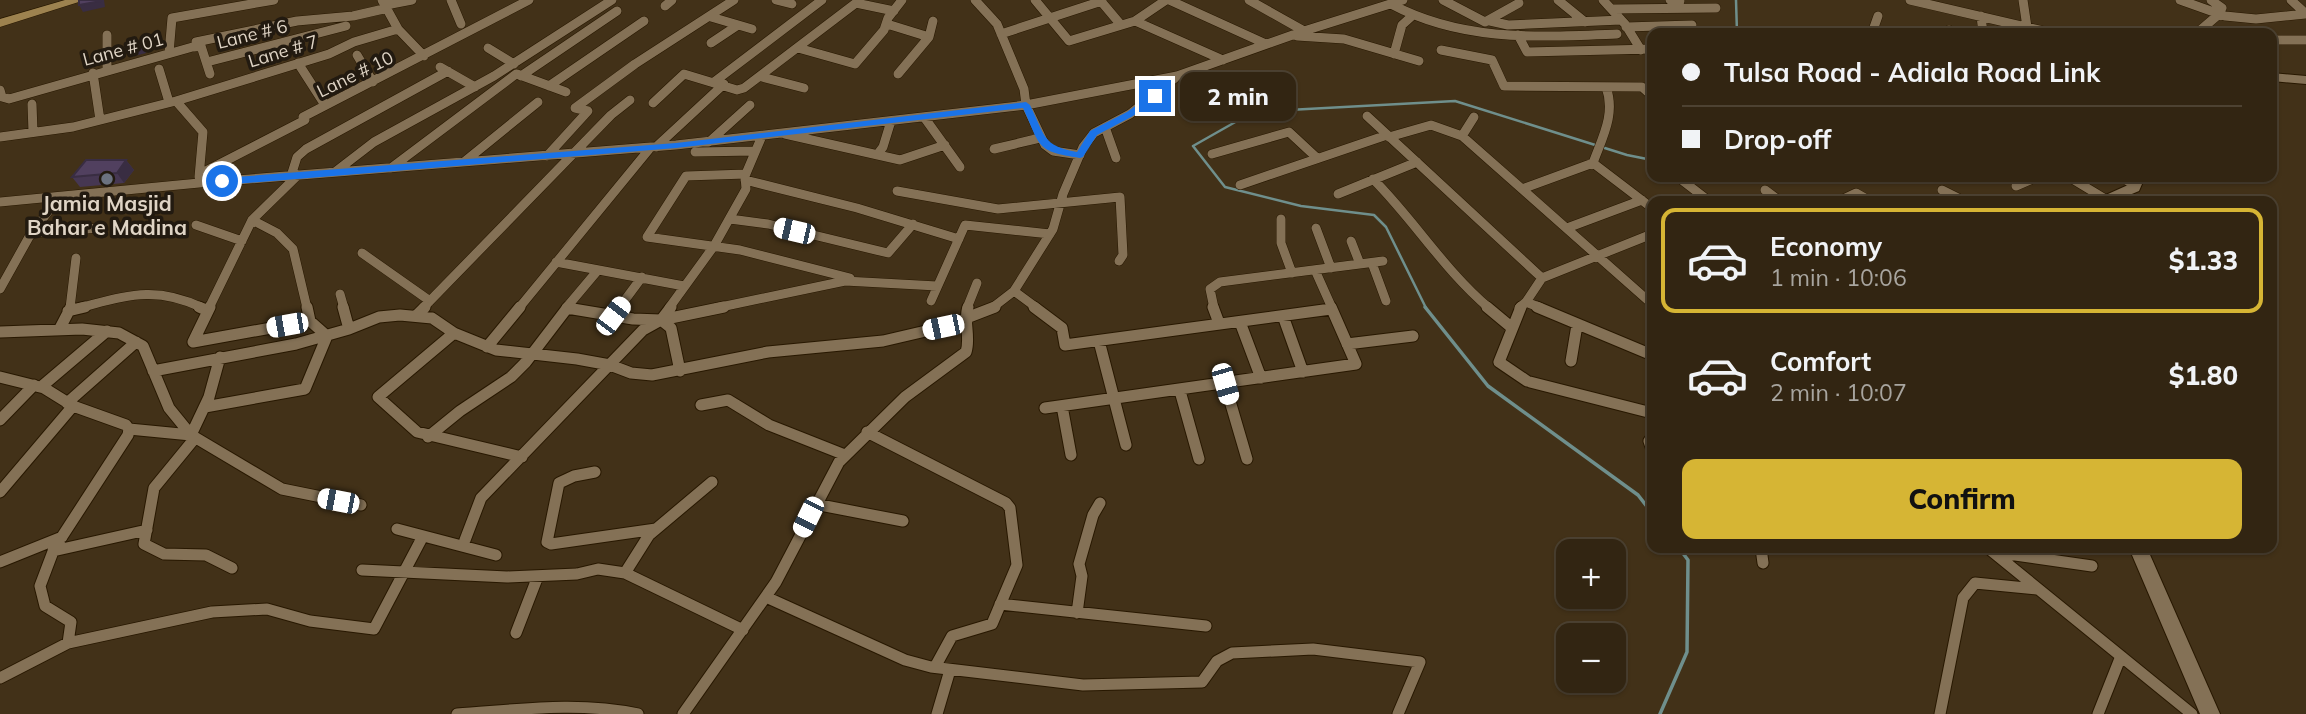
<!DOCTYPE html>
<meta charset="utf-8">
<style>
:root{--surface:#322512;--page:#3d3120;--text:#f1f3f6;--muted:#a8a59f;--line:#4d4232;--accent:#d6b534}
body{margin:0;font-family:Mulish,sans-serif;background:var(--page);color:var(--text);height:100vh;display:flex;flex-direction:column;font-size:26px;white-space:nowrap}
*{box-sizing:border-box;margin:0}
p{font-size:23px;color:var(--muted)}
.icon{flex:none;width:38px;height:38px;fill:none;stroke:currentColor;stroke-width:2;stroke-linecap:round;stroke-linejoin:round}
.map{position:relative;flex:1;overflow:hidden}
.panel{position:absolute;left:1647px;top:196px;width:630px;height:357px;display:flex;flex-direction:column;background:var(--surface);border-radius:14px;box-shadow:0 2px 5px #0004,0 0 0 2px var(--line)}
.panel>*{flex:none}
.guide{position:absolute;left:1647px;top:28px;width:630px;height:154px;border-radius:14px;box-shadow:0 2px 5px #0004,0 0 0 2px var(--line);display:grid;align-content:center;height:154px;padding:0 35px;background:var(--surface)}
.controls{position:absolute;left:1556px;top:539px;display:grid;gap:14px}
.controls a{display:grid;place-items:center;width:70px;height:70px;border-radius:14px;background:var(--surface);box-shadow:0 2px 5px #0004,0 0 0 2px var(--line);font-size:35px}
.end{position:absolute;width:32px;height:32px;margin:-16px;border:9px solid #1a73e8;background:#fff;box-shadow:0 0 0 4px #fff}
.from{border-radius:50%}
.bubble{position:absolute;height:49px;border-radius:14px;background:var(--surface);box-shadow:0 2px 5px #0004,0 0 0 2px var(--line);font-size:23px;font-weight:800;line-height:49px;text-align:center}
.car{position:absolute;width:21px;height:42px;margin:-21px -10px;border-radius:9px;box-shadow:0 0 5px 2px #0007;background:linear-gradient(#fff 24%,#345 0 40%,#fff 0 76%,#345 0 86%,#fff 0)}
.guide b{display:flex;align-items:center;gap:24px;height:66px;font-size:26px}
.guide b+b{border-top:2px solid var(--line)}
.guide i{width:18px;height:18px;background:var(--text)}
ul{padding:12px 0 0;list-style:none}
li{display:flex;align-items:center;gap:21px;height:105px;margin:0 14px 10px;padding:0 21px;border:4px solid transparent;border-radius:14px}
li div{flex:1}
li b{display:block;font-size:26px}
li em{font-style:normal;font-weight:800}
li.on{border-color:var(--accent)}
li>.icon{width:63px;height:63px;stroke-width:1.5}
.button{display:flex;gap:14px;margin-top:auto;padding:14px 35px}
.button a{flex:1;height:80px;border-radius:14px;background:var(--accent);color:#111;font-size:28px;font-weight:800;line-height:80px;text-align:center}
.map>svg:first-child{display:block}
.lines{fill:none;stroke-linecap:round;stroke-linejoin:round}
.stream-far1{stroke:#6f8f8c;stroke-width:2.5}
.stream{stroke:#6f8f8c;stroke-width:3.5}
.minor-far1-casing{stroke:#281801;stroke-width:10}
.minor-casing{stroke:#281801;stroke-width:13}
.secondary-casing{stroke:#281801;stroke-width:2}
.primary-casing{stroke:#281801;stroke-width:1}
.minor-far1{stroke:#847156;stroke-width:9}
.minor{stroke:#847156;stroke-width:11}
.secondary{fill:#847156;fill-rule:evenodd}
.primary{fill:#9d824f;fill-rule:evenodd}
.wall{fill:#463752}
.shaded-wall{fill:#392d42}
.building{fill:#51405f;stroke:#392d42;stroke-width:2}
.route{fill:#1a73e8}
.worship-dot{fill:#6b7280;stroke:#221a10;stroke-width:2.5}
.labels{text-anchor:middle;dominant-baseline:central;stroke-width:7;stroke-linejoin:round;paint-order:stroke}
.far-street-label{font-size:18px;fill:#dfd4c5;stroke:#221a10}
.poi-label{font-size:21px;font-weight:bold;fill:#dfd4c5;stroke:#221a10}
</style>
<div class="map">
<svg width="2306" height="714" viewBox="0 0 2306 714">
<rect width="100%" height="100%" fill="#423118"/>
<g class="lines">
<path class="stream-far1" d="M 1736,0 L 1737,33
M 1733,177 L 1750,180 L 1764,177
M 1426,308 L 1386,227 L 1374,215 L 1301,206 L 1225,187 L 1193,146 L 1253,112 L 1455,101 L 1627,155 L 1652,160"/>
<path class="stream" d="M 1425,307 L 1488,386 L 1638,495 L 1652,513
M 1660,714 L 1687,652 L 1688,560 L 1679,548"/>
<g class="minor-far1-casing">
<path id="minor-far1" d="M 382,0 L 398,29 L 424,56
M 451,0 L 461,24
M 776,0 L 792,4
M 975,0 L 997,24 L 1024,89 L 1026,105 L 1045,145 L 1053,151 L 1080,155
M 1035,0 L 1069,41 L 1135,21 L 1166,0
M 1100,0 L 1121,25
M 1169,0 L 1266,44
M 1249,0 L 1304,31
M 1443,0 L 1485,22 L 1519,3
M 1558,0 L 1585,22
M 1603,0 L 1625,24 L 1641,50
M 1670,0 L 1680,1
M 1910,0 L 2052,33
M 2023,0 L 2027,27
M 2180,0 L 2225,16 L 2256,19 L 2306,14
M 2291,0 L 2306,14
M 1391,4 C 1462,42 1538,37 1617,34
M 386,5 L 412,0
M 665,6 L 672,0
M 1613,9 L 1716,8
M 1981,16 L 1983,33
M 711,17 L 752,29
M 1135,21 L 1223,60
M 1490,21 L 1508,25 L 1621,20
M 887,24 L 929,37
M 1626,27 L 1692,25
M 1949,30 L 1949,33
M 1872,33 L 1878,16
M 2197,33 L 2218,15 L 2222,8 L 2211,0
M 1001,34 L 1102,1
M 107,35 L 107,70
M 1518,35 L 1527,52 L 1652,49
M 1297,36 L 1344,39 L 1419,61
M 2272,40 L 2306,40
M 711,43 L 738,25
M 194,47 L 201,46 L 210,74
M 488,48 L 514,64
M 798,48 L 855,64 L 884,30 L 888,18 L 902,0
M 1441,50 L 1492,60 L 1504,86 L 1642,87 L 1652,96
M 169,53 L 172,18 L 274,0
M 1394,54 L 1402,25 L 1412,16
M 357,55 L 373,82
M 207,62 L 346,26
M 298,63 L 325,105
M 440,67 L 475,87
M 159,69 L 169,102
M 93,73 L 100,120
M 517,74 L 566,92
M 898,74 L 929,37 L 933,21
M 521,76 L 617,11
M 762,77 L 804,88
M 714,82 L 822,0
M 549,86 L 644,21
M 0,90 L 2,97 L 9,99 L 196,46 L 196,42 L 297,21 L 353,16 L 388,8
M 176,101 L 329,54 L 354,42 L 398,29
M 653,103 L 684,74 L 737,90 L 744,88 L 856,3 L 894,11
M 32,104 L 33,132
M 575,108 L 635,64 L 734,0
M 1367,116 L 1542,278
M 924,117 L 960,167
M 1105,127 L 1116,158
M 785,134 L 900,160 L 945,145
M 1462,136 L 1474,117
M 0,137 L 73,127 L 176,101 L 203,132 L 199,177
M 1389,137 L 1431,125 L 1462,136 L 1652,304
M 709,142 L 750,105
M 656,147 L 724,84
M 994,149 L 1040,138
M 695,152 L 755,151
M 1212,154 L 1289,132 L 1317,158
M 877,155 L 883,147 L 891,121
M 547,156 L 588,111 L 575,108
M 464,162 L 538,102
M 1593,163 C 1602,138 1616,114 1606,87
M 391,168 L 516,74
M 335,172 L 374,142 L 494,76 L 612,0
M 200,174 L 305,120 L 303,117 L 529,0
M 746,174 L 686,176 L 647,237 L 740,250 L 850,278
M 291,176 L 297,157 L 306,149 L 448,71
M 2069,177 L 2107,200
M 2121,177 L 2135,185
M 1373,179 C 1414,220 1445,271 1489,308
M 745,180 L 857,208 L 959,239
M 1683,181 L 1709,201
M 1240,185 L 1387,135
M 2016,186 L 2037,177
M 1522,189 L 1593,163 L 1652,208
M 1765,190 L 1780,201
M 1942,190 L 1964,201
M 897,191 L 998,209 L 1120,197 L 1123,255 L 1119,261
M 1338,194 L 1417,162
M 1839,201 L 1856,193 L 1870,201
M 0,202 L 199,183 L 676,145 L 1026,105 L 1177,76 L 1304,31 L 1403,0
M 730,219 L 768,224 L 888,253 L 913,224
M 1281,219 L 1281,243 L 1292,273
M 252,220 L 277,233 L 293,249 L 307,308
M 196,225 L 242,241
M 1316,228 L 1331,268
M 1567,228 L 1642,200
M 33,233 L 99,228
M 1351,241 L 1360,264
M 362,253 L 430,301
M 556,262 L 684,286
M 1372,263 L 1386,301
M 1315,270 L 1332,308
M 0,289 L 29,237 L 59,197
M 1014,291 L 1037,308
M 340,294 L 344,308
M 931,301 L 965,225 L 1050,234
M 70,308 L 76,258
M 78,308 C 127,296 154,285 203,308
M 209,308 L 252,220 L 298,175
M 423,308 L 611,115 L 630,100
M 519,308 L 651,147
M 566,308 L 598,270
M 619,308 L 642,277
M 669,308 L 714,246 L 746,189 L 745,176 L 762,136
M 716,308 L 845,281 L 937,286
M 967,308 L 977,283
M 992,308 L 1014,291 L 1053,229 L 1063,194 L 1083,147 L 1094,133 L 1130,114 L 1175,78
M 1214,308 L 1210,289 L 1220,282 L 1383,261
M 1519,308 L 1526,302
M 1541,308 L 1526,302 L 1542,278 L 1652,234"/>
</g>
<g class="minor-casing">
<path id="minor" d="M 199,307 L 208,311
M 307,307 L 310,321 L 327,336
M 343,307 L 349,329
M 1034,307 L 1062,328 L 1065,345 L 1331,309
M 1213,307 L 1219,323
M 1487,307 L 1511,327
M 1521,307 L 1499,362 L 1527,381
M 1537,307 L 1652,355
M 567,308 L 633,319 L 661,320 L 724,307
M 68,311 L 85,307
M 416,316 L 425,307
M 613,316 L 620,307
M 1283,316 L 1303,372
M 661,320 L 671,328 L 680,371
M 1240,322 L 1261,378
M 59,330 L 71,307
M 0,332 L 82,329 L 119,333 L 143,346 L 169,408 L 191,435 L 282,489 L 361,505
M 454,333 L 378,397 L 417,432 L 522,457
M 1099,341 L 1126,445
M 193,342 L 210,307
M 193,342 L 310,321
M 1347,344 L 1413,336
M 487,347 L 520,307
M 1571,361 L 1577,325
M 153,371 L 296,344 L 349,329 L 379,317 L 400,315 L 432,318 L 454,333 L 496,350 L 577,359 L 610,365 L 631,373 L 652,375 L 768,352 L 883,341 L 943,327 L 995,307
M 0,377 L 44,388 L 73,406 L 126,425 L 129,429 L 128,435 L 54,549 L 40,586 L 45,606 L 71,622 L 68,643
M 1530,382 L 1652,413
M 1225,384 L 1247,459
M 41,387 L 107,331
M 1180,391 L 1199,459
M 67,403 L 136,342
M 701,405 L 728,400 L 769,425 L 845,455
M 1062,406 L 1071,455
M 205,407 L 305,389 L 327,336
M 1045,408 L 1356,364 L 1331,307
M 0,420 L 34,385
M 129,429 L 191,435 L 209,397 L 220,357
M 867,432 L 1006,503 L 1010,508 L 1017,565 L 992,624 L 952,636 L 935,667
M 428,437 L 460,411 L 511,377 L 526,362 L 568,307
M 1652,437 L 1649,441 L 1652,450
M 195,438 L 154,488 L 144,544 L 164,554 L 206,555 L 232,568
M 595,472 L 574,476 L 559,483 L 547,542 L 551,544 L 656,529
M 0,492 L 73,406
M 815,504 L 903,521
M 397,529 L 496,555
M 465,540 L 481,498 L 643,330 L 661,320 L 671,307
M 1761,548 L 1763,563
M 1988,548 L 2192,714
M 53,551 L 147,530
M 1994,552 L 2092,566
M 0,562 L 62,537
M 362,570 L 507,577 L 577,574 L 598,569 L 625,573 L 743,630
M 625,573 L 649,535 L 712,482
M 766,597 L 905,660 L 931,667 L 1083,685 L 1202,682 L 1217,661 L 1232,653 L 1313,649 L 1420,662 L 1398,714
M 1000,604 L 1206,626
M 1077,613 L 1082,576 L 1079,564 L 1093,515 L 1100,503
M 516,633 L 538,576
M 0,678 L 68,643 L 212,612 L 267,609 L 310,621 L 374,629 L 422,538
M 457,714 C 517,710 578,701 638,714
M 683,714 L 776,582 L 839,462 L 905,397 L 966,352 C 971,337 963,321 968,307
M 937,714 L 950,670
M 1940,714 L 1963,598 L 1975,583 L 2037,589
M 2098,714 L 2121,656"/>
</g>
<g class="secondary-casing">
<path id="secondary" d="M 2272,73 L 2306,76 L 2306,84 L 2272,81 Z
M 2131,177 L 2145,177 L 2139,191 L 2115,201 L 2097,201 L 2099,198 L 2128,185 Z
M 2129,548 L 2147,548 L 2220,714 L 2200,714 Z"/>
</g>
<g class="primary-casing">
<path id="primary" d="M 65,0 L 85,0 L 0,27 L 0,19 Z"/>
</g>
<use href="#minor-far1" class="minor-far1"/>
<use href="#minor" class="minor"/>
<use href="#secondary" class="secondary"/>
<use href="#primary" class="primary"/>
</g>
<path class="wall" d="M 126,160 L 134,170 L 124,183 L 80,187 L 72,177 Z"/>
<path class="shaded-wall" d="M 101,0 L 104,0 L 105,7 L 83,12 L 79,5 Z
M 142,41 L 146,47 L 146,53 L 134,56 L 130,50 Z
M 126,160 L 134,170 L 124,183 L 117,173 Z"/>
<path class="building" d="M 79,0 L 101,0 L 101,1 L 79,5 Z
M 142,41 L 142,46 L 130,50 L 129,44 Z
M 86,160 L 126,160 L 117,173 L 72,177 Z"/>
<path class="route" d="M 1152,94 L 1160,96 L 1133,116 L 1097,135 L 1083,157 L 1080,158 C 1035,151 1041,147 1023,108 L 676,148 L 222,185 L 217,181 L 222,178 L 676,143 L 1026,102 L 1030,105 C 1045,135 1042,146 1077,152 L 1090,131 L 1127,112 Z"/>
<circle class="worship-dot" cx="107" cy="179" r="7"/>
<g class="labels">
<g class="far-street-label">
<text transform="translate(252 34) rotate(-14)">Lane # 6</text>
<text transform="translate(123 49) rotate(-15)">Lane # 01</text>
<text transform="translate(283 51) rotate(-17)">Lane # 7</text>
<text transform="translate(355 74) rotate(-26)">Lane # 10</text>
</g>
<g class="poi-label">
<text x="107" y="203">Jamia Masjid<tspan x="107" dy="24">Bahar e Madina</tspan></text>
</g>
</g>
</svg>
<div class="controls">
<a>+</a>
<a>−</a>
</div>
<i class="end from" style="left:222px;top:181px"></i>
<i class="end" style="left:1155px;top:96px"></i>
<div class="bubble" style="left:1180px;top:72px;width:116px">2 min</div>
<i class="car" style="left:794px;top:231px;rotate:283deg"></i>
<i class="car" style="left:613px;top:316px;rotate:37deg"></i>
<i class="car" style="left:287px;top:325px;rotate:260deg"></i>
<i class="car" style="left:943px;top:327px;rotate:258deg"></i>
<i class="car" style="left:1225px;top:384px;rotate:164deg"></i>
<i class="car" style="left:338px;top:501px;rotate:281deg"></i>
<i class="car" style="left:808px;top:517px;rotate:206deg"></i>
<div class="guide">
<b><i class="from"></i>Tulsa Road - Adiala Road Link</b>
<b><i></i>Drop-off</b>
</div>
<section class="panel">
<ul>
<li class="on"><svg class="icon" aria-label="car" viewBox="0 0 24 24"><path d="M5 17H2v-5l4-1 3-4h7l3 4 3 1v5h-3M9 17h6M6 11h13"/><circle cx="7" cy="17" r="2"/><circle cx="17" cy="17" r="2"/></svg><div><b>Economy</b><p>1 min · 10:06</p></div><em>$1.33</em></li>
<li><svg class="icon" aria-label="car" viewBox="0 0 24 24"><path d="M5 17H2v-5l4-1 3-4h7l3 4 3 1v5h-3M9 17h6M6 11h13"/><circle cx="7" cy="17" r="2"/><circle cx="17" cy="17" r="2"/></svg><div><b>Comfort</b><p>2 min · 10:07</p></div><em>$1.80</em></li>
</ul>
<div class="button"><a>Confirm</a></div>
</section>
</div>
